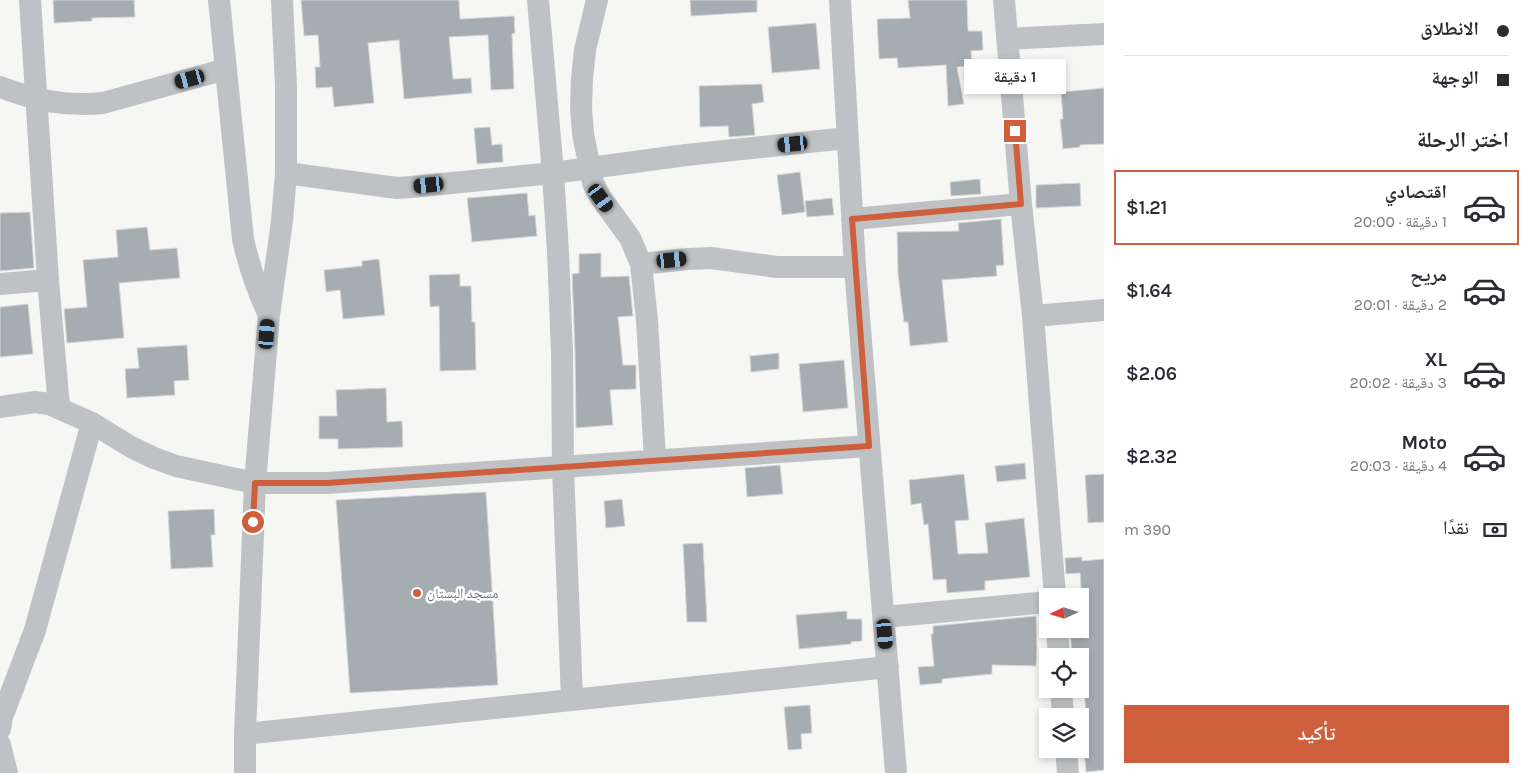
<!DOCTYPE html>
<html lang="ar">
<meta charset="utf-8">
<style>
:root{--surface:#fff;--page:#f2f2f3;--text:#2b2b33;--muted:#7c7c81;--line:#e1e1e2;--accent:#ce5f3c}
body{margin:0;font-family:Karla,"Noto Naskh Arabic",sans-serif;background:var(--page);color:var(--text);direction:rtl;height:100vh;display:flex;flex-direction:column;font-size:19px;white-space:nowrap}
*{box-sizing:border-box;margin:0}
p{font-size:16px;color:var(--muted)}
.icon{flex:none;width:28px;height:28px;fill:none;stroke:currentColor;stroke-width:2;stroke-linecap:round;stroke-linejoin:round}
.map{position:relative;flex:1;overflow:hidden;direction:ltr}
.panel{display:flex;flex-direction:column;background:var(--surface);width:425px}
.panel>*{flex:none}
.banner{display:grid;align-content:center;height:110px;padding:0 20px;background:var(--surface)}
.needle{width:32px;rotate:266deg}
.controls{position:absolute;left:1039px;top:588px;display:grid;gap:10px}
.controls a{display:grid;place-items:center;width:50px;height:50px;border-radius:0px;background:var(--surface);box-shadow:0 2px 8px #0003;font-size:25px}
.end{position:absolute;width:22px;height:22px;margin:-11px;border:6px solid #ce5f3c;background:#fff;box-shadow:0 0 0 2px #fff}
.from{border-radius:50%}
.bubble{position:absolute;height:35px;border-radius:0px;background:var(--surface);box-shadow:0 2px 8px #0003;font-size:16px;font-weight:600;line-height:35px;text-align:center;direction:rtl}
.car{position:absolute;width:15px;height:30px;margin:-15px -8px;border-radius:6px;box-shadow:0 0 4px 1px #0007;background:linear-gradient(#222 24%,#8ab4d8 0 40%,#222 0 76%,#8ab4d8 0 86%,#222 0)}
.banner b{display:flex;align-items:center;gap:18px;height:48px;font-size:19px}
.banner b+b{border-top:1px solid var(--line)}
.banner i{width:12px;height:12px;background:var(--text)}
ul{padding:0;list-style:none}
li{display:flex;align-items:center;gap:15px;height:75px;margin:0 10px 8px;padding:0 10px;border:2px solid transparent;border-radius:0px}
li div{flex:1}
li b{display:block;font-size:19px}
li em{font-style:normal;font-weight:600}
li.current{border-color:var(--accent)}
li>.icon{width:45px;height:45px;stroke-width:1.5}
h2{padding:0 20px;font-size:22px;line-height:60px}
.pay{display:flex;align-items:center;gap:12px;height:55px;padding:0 20px;font-size:19px}
.pay p{margin-inline-start:auto}
.button{display:flex;gap:10px;margin-top:auto;padding:10px 20px}
.button a{flex:1;height:58px;border-radius:0px;background:var(--accent);color:#fff;font-size:20px;font-weight:600;line-height:58px;text-align:center}
main{display:flex;flex:1;min-height:0}
.map>svg:first-child{display:block}
.building{fill:#a6adb2;stroke:#d8d8d6}
.lines{fill:none;stroke-linecap:round;stroke-linejoin:round}
.street{stroke:#bec2c5;stroke-width:22}
.route{stroke:#ce5f3c;stroke-width:6}
.poi-dot{fill:#ce5f3c;stroke:#fff;stroke-width:2}
.labels{text-anchor:middle;dominant-baseline:central;stroke-width:5;stroke-linejoin:round;paint-order:stroke}
.poi-label{font-size:14px;fill:#697681;stroke:#fff;text-anchor:start}
</style>
<main>
<section class="panel">
<div class="banner">
<b><i class="from"></i>الانطلاق</b>
<b><i></i>الوجهة</b>
</div>
<h2>اختر الرحلة</h2>
<ul>
<li class="current"><svg class="icon" aria-label="car" viewBox="0 0 24 24"><path d="M5 17H2v-5l4-1 3-4h7l3 4 3 1v5h-3M9 17h6M6 11h13"/><circle cx="7" cy="17" r="2"/><circle cx="17" cy="17" r="2"/></svg><div><b>اقتصادي</b><p>1 دقيقة · 20:00</p></div><em>$1.21</em></li>
<li><svg class="icon" aria-label="car" viewBox="0 0 24 24"><path d="M5 17H2v-5l4-1 3-4h7l3 4 3 1v5h-3M9 17h6M6 11h13"/><circle cx="7" cy="17" r="2"/><circle cx="17" cy="17" r="2"/></svg><div><b>مريح</b><p>2 دقيقة · 20:01</p></div><em>$1.64</em></li>
<li><svg class="icon" aria-label="car" viewBox="0 0 24 24"><path d="M5 17H2v-5l4-1 3-4h7l3 4 3 1v5h-3M9 17h6M6 11h13"/><circle cx="7" cy="17" r="2"/><circle cx="17" cy="17" r="2"/></svg><div><b>XL</b><p>3 دقيقة · 20:02</p></div><em>$2.06</em></li>
<li><svg class="icon" aria-label="car" viewBox="0 0 24 24"><path d="M5 17H2v-5l4-1 3-4h7l3 4 3 1v5h-3M9 17h6M6 11h13"/><circle cx="7" cy="17" r="2"/><circle cx="17" cy="17" r="2"/></svg><div><b>Moto</b><p>4 دقيقة · 20:03</p></div><em>$2.32</em></li>
</ul>
<div class="pay"><svg class="icon" aria-label="cash" viewBox="0 0 24 24"><path d="M3 7h18v10H3z"/><circle cx="12" cy="12" r="2"/></svg>نقدًا<p>390 m</p></div>
<div class="button"><a>تأكيد</a></div>
</section>
<div class="map">
<svg width="1104" height="773" viewBox="0 0 1104 773">
<rect width="100%" height="100%" fill="#f6f6f4"/>
<path class="building" d="M 53,0 L 134,0 L 135,17 L 92,18 L 92,21 L 54,23 Z
M 301,0 L 459,0 L 460,19 L 514,16 L 515,33 L 512,34 L 514,89 L 491,90 L 488,35 L 449,37 L 453,79 L 471,78 L 472,93 L 404,99 L 399,40 L 368,43 L 374,103 L 334,107 L 332,87 L 316,88 L 315,67 L 320,67 L 318,35 L 304,36 Z
M 690,0 L 757,0 L 757,12 L 691,16 Z
M 908,0 L 967,0 L 968,31 L 982,31 L 983,50 L 971,51 L 972,66 L 957,67 L 964,104 L 948,106 L 946,65 L 898,68 L 897,58 L 879,59 L 877,19 L 910,18 Z
M 816,23 L 820,69 L 772,73 L 768,27 Z
M 762,84 L 764,102 L 752,104 L 755,135 L 729,137 L 728,126 L 700,127 L 699,86 Z
M 1104,88 L 1104,144 L 1080,145 L 1080,147 L 1063,149 L 1060,119 L 1063,119 L 1061,92 Z
M 490,127 L 492,145 L 502,144 L 503,162 L 477,164 L 474,128 Z
M 800,172 L 805,212 L 782,215 L 777,175 Z
M 980,179 L 981,194 L 951,196 L 950,182 Z
M 1080,183 L 1081,206 L 1036,208 L 1036,185 Z
M 527,193 L 529,216 L 535,215 L 537,236 L 472,242 L 467,198 Z
M 832,198 L 834,215 L 807,217 L 805,201 Z
M 30,212 L 34,268 L 0,271 L 0,213 Z
M 1001,219 L 1004,265 L 996,266 L 997,276 L 942,280 L 948,342 L 910,346 L 908,322 L 904,322 L 898,274 L 897,232 L 959,231 L 958,223 Z
M 147,227 L 150,250 L 177,248 L 180,278 L 119,283 L 124,338 L 67,343 L 64,309 L 87,307 L 83,260 L 118,257 L 116,230 Z
M 601,253 L 601,277 L 629,276 L 633,316 L 618,317 L 623,365 L 636,365 L 636,389 L 610,390 L 613,425 L 576,428 L 575,352 L 572,274 L 579,273 L 579,254 Z
M 379,259 L 385,315 L 343,319 L 340,290 L 326,292 L 324,270 L 362,266 L 362,261 Z
M 460,274 L 460,286 L 471,286 L 472,322 L 475,322 L 476,370 L 440,371 L 439,306 L 430,307 L 429,275 Z
M 28,304 L 33,354 L 0,357 L 0,307 Z
M 187,345 L 189,380 L 174,381 L 175,395 L 127,398 L 125,369 L 139,368 L 137,348 Z
M 779,353 L 779,369 L 751,372 L 750,356 Z
M 844,360 L 848,408 L 803,412 L 799,364 Z
M 386,388 L 387,422 L 402,421 L 403,447 L 338,449 L 338,439 L 319,439 L 319,416 L 337,416 L 336,390 Z
M 1025,463 L 1026,479 L 997,482 L 995,466 Z
M 780,465 L 783,494 L 747,497 L 745,468 Z
M 964,474 L 969,520 L 955,521 L 958,554 L 988,553 L 985,523 L 1024,518 L 1030,577 L 985,581 L 985,590 L 947,593 L 946,579 L 933,580 L 928,524 L 924,525 L 921,503 L 911,505 L 909,480 Z
M 1104,474 L 1104,522 L 1088,523 L 1085,475 Z
M 486,492 L 498,685 L 350,693 L 336,500 Z
M 622,499 L 625,526 L 606,528 L 604,501 Z
M 214,509 L 215,535 L 211,535 L 213,567 L 171,569 L 168,511 Z
M 703,543 L 707,622 L 687,622 L 683,544 Z
M 1082,557 L 1082,561 L 1104,559 L 1104,770 L 1086,772 L 1083,738 L 1088,737 L 1082,664 L 1080,664 L 1080,656 L 1072,656 L 1070,629 L 1084,628 L 1080,573 L 1066,574 L 1065,558 Z
M 847,611 L 847,619 L 862,619 L 862,641 L 851,642 L 851,644 L 799,649 L 796,615 Z
M 1036,616 L 1037,648 L 1036,666 L 992,665 L 992,674 L 942,679 L 942,683 L 920,685 L 918,667 L 934,666 L 931,634 L 933,634 L 933,626 Z
M 810,705 L 812,733 L 801,734 L 802,749 L 788,750 L 784,707 Z"/>
<g class="lines">
<path class="street" d="M 30,0 L 48,280 L 59,407
M 219,0 L 243,239 C 249,266 257,290 269,315
M 538,0 L 553,173 L 558,252 L 562,352 L 563,468 L 572,699
M 597,0 L 585,50 L 582,79 L 581,108 L 583,134 L 593,183 L 601,198 L 630,238 L 641,264 L 647,320 L 655,460
M 840,0 L 855,267 L 896,773
M 1004,0 L 1021,204 L 1033,316 L 1055,596
M 1008,39 L 1104,34
M 0,87 C 36,100 65,107 103,103 L 226,69
M 286,173 L 397,188 L 411,187 L 553,173 L 686,155 L 847,138
M 852,219 L 1021,204
M 641,264 L 688,259 L 711,258 L 777,267 L 855,267
M 0,284 L 48,280
M 1033,316 L 1104,310
M 0,407 L 35,402 L 49,404 L 92,423 L 131,447 L 154,458 L 176,466 L 255,483 L 327,483 L 869,446
M 884,617 L 1048,602
M 1057,629 L 1059,656
M 1061,689 L 1063,716
M 0,729 L 2,717 L 35,630 L 92,423
M 245,734 L 888,667
M 0,745 L 7,773
M 1066,749 L 1068,773
M 245,773 L 245,734 L 255,483 L 269,315 L 282,221 L 286,173 L 286,86 L 282,0"/>
</g>
<g class="lines">
<path class="route" d="M 253,522 L 255,483 L 327,483 L 869,446 L 852,219 L 1021,204 L 1015,131"/>
</g>
<circle class="poi-dot" cx="417" cy="593" r="5"/>
<g class="labels">
<g class="poi-label">
<text x="427" y="593">مسجد البستان</text>
</g>
</g>
</svg>
<div class="controls">
<a><svg class="needle" viewBox="-14 -14 28 28"><path d="M0-13l5 13h-10z" fill="#e53935"/><path d="M0 13l5-13h-10z" fill="#7c7c81"/></svg></a>
<a><svg class="icon" aria-label="locate" viewBox="0 0 24 24"><circle cx="12" cy="12" r="6"/><path d="M12 2v4M12 18v4M2 12h4M18 12h4"/></svg></a>
<a><svg class="icon" aria-label="layers" viewBox="0 0 24 24"><path d="M12 4l9 5-9 5-9-5zM3 14l9 5 9-5"/></svg></a>
</div>
<i class="end from" style="left:253px;top:522px"></i>
<i class="end" style="left:1015px;top:131px"></i>
<div class="bubble" style="left:964px;top:59px;width:102px">1 دقيقة</div>
<i class="car" style="left:190px;top:79px;rotate:255deg"></i>
<i class="car" style="left:793px;top:144px;rotate:264deg"></i>
<i class="car" style="left:429px;top:185px;rotate:264deg"></i>
<i class="car" style="left:601px;top:198px;rotate:144deg"></i>
<i class="car" style="left:672px;top:260px;rotate:84deg"></i>
<i class="car" style="left:267px;top:334px;rotate:5deg"></i>
<i class="car" style="left:885px;top:634px;rotate:175deg"></i>
</div>
</main>
